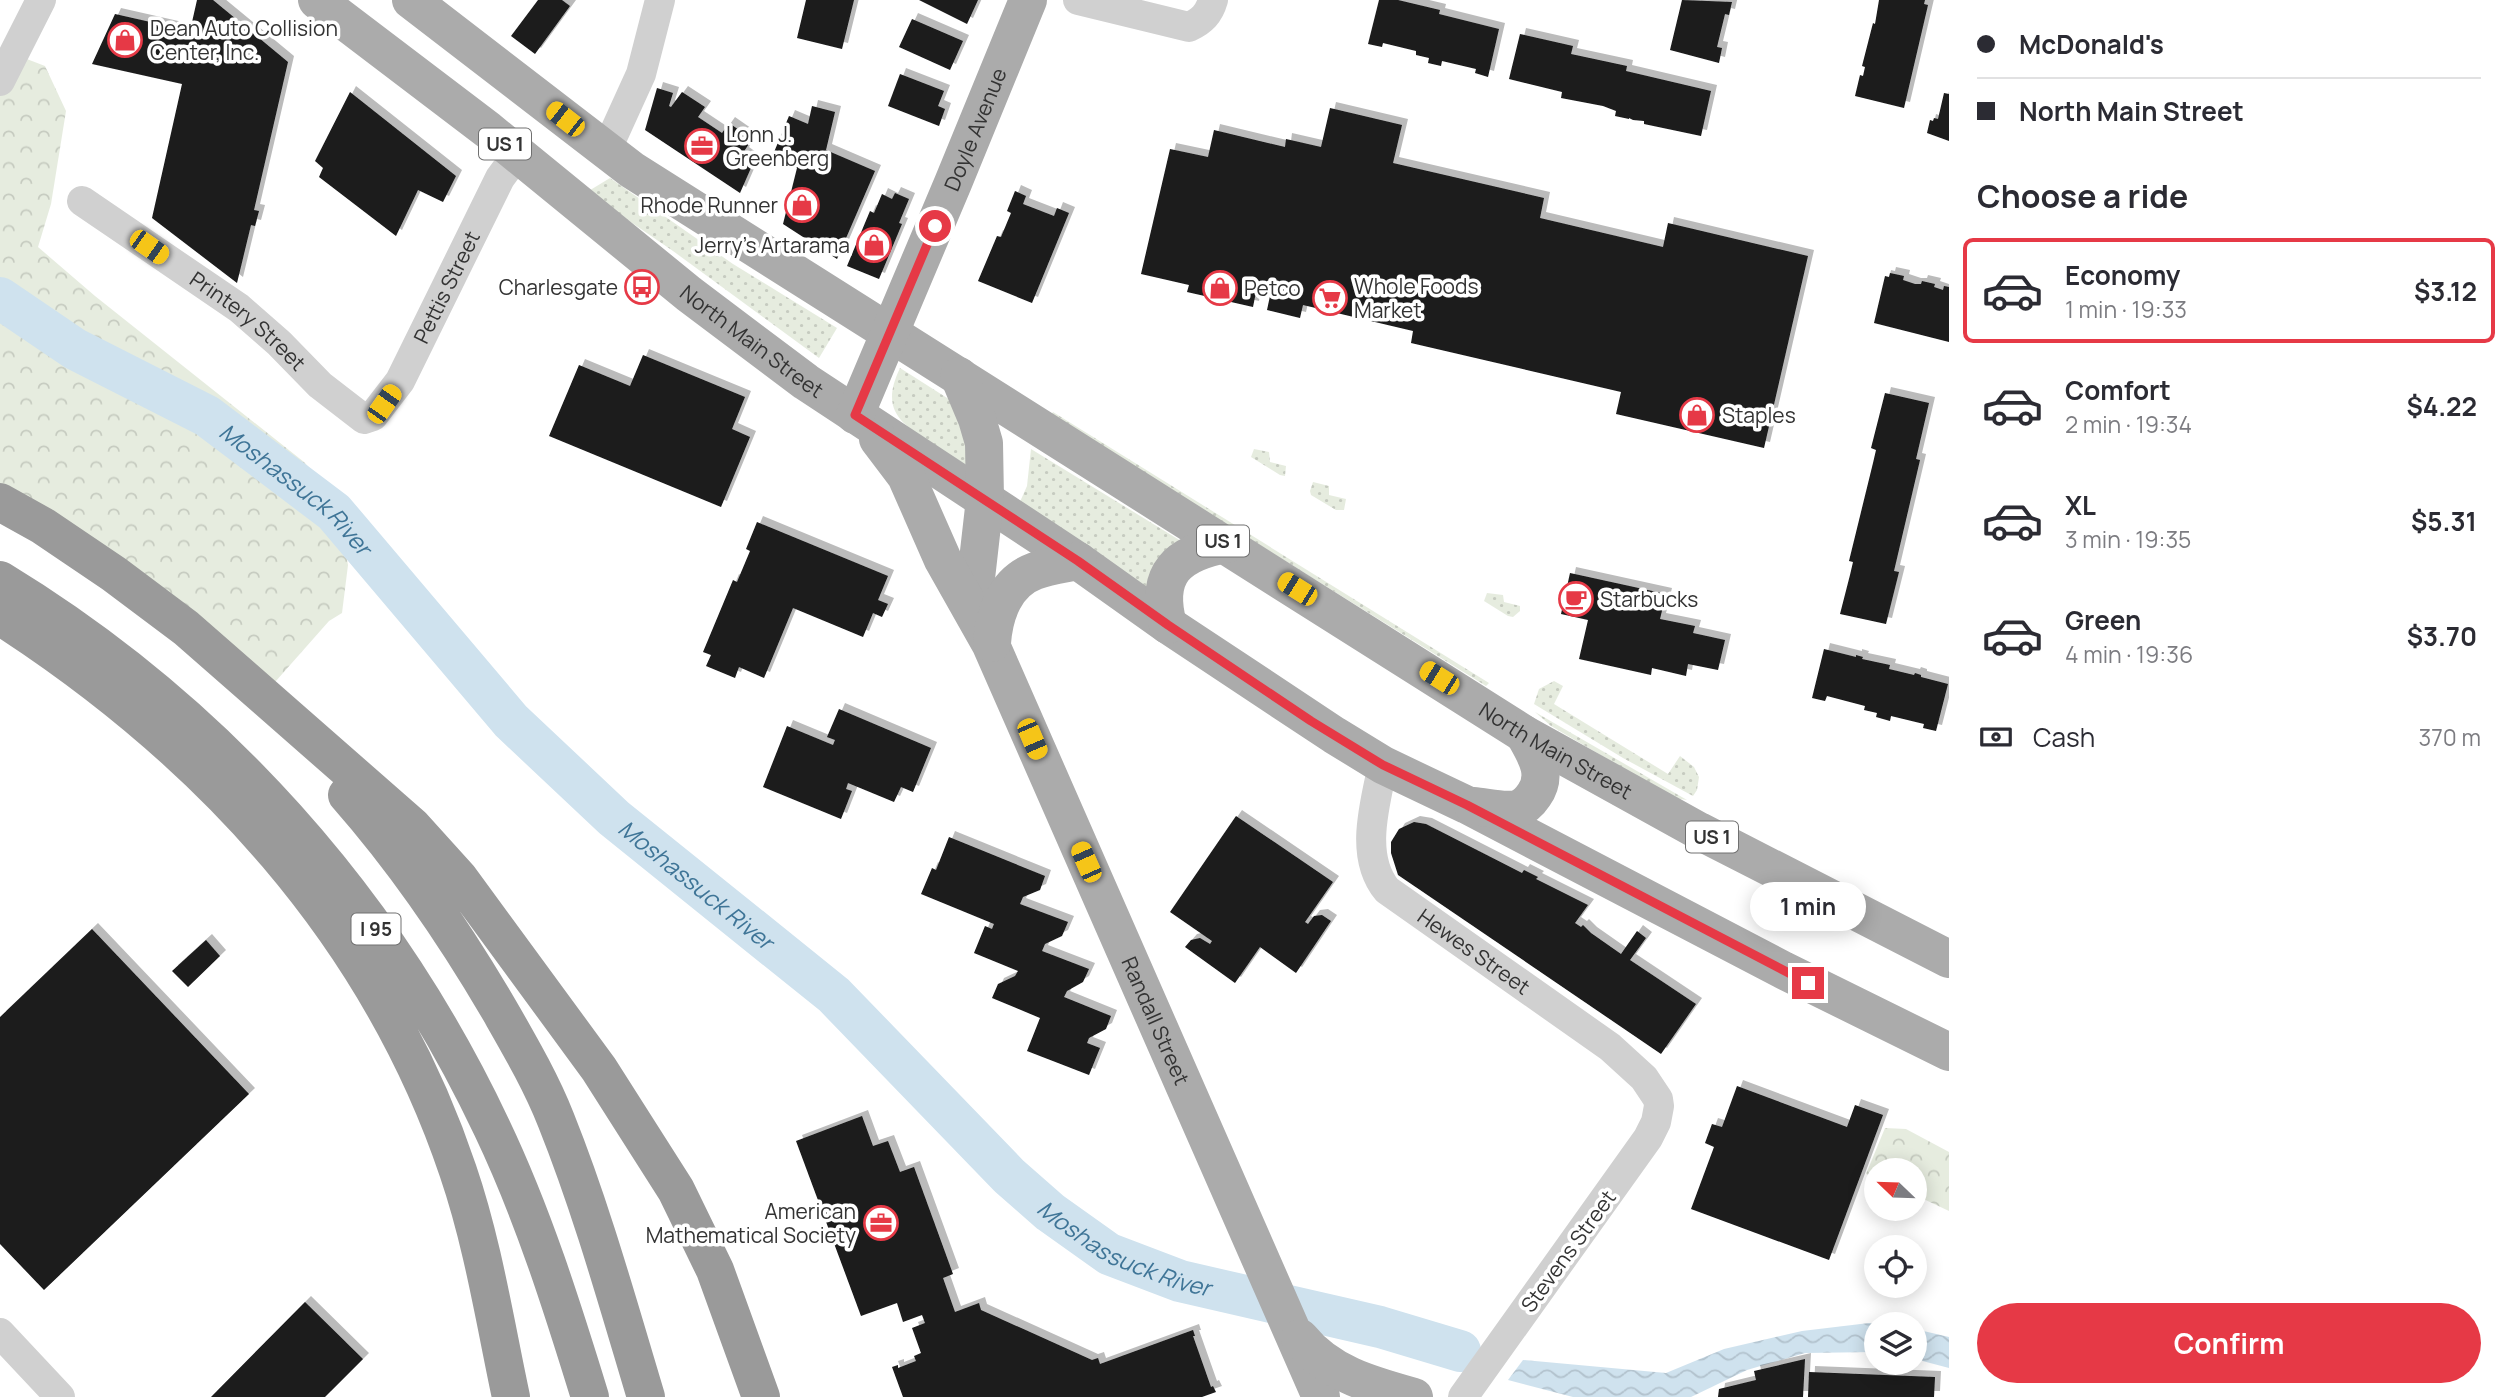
<!DOCTYPE html>
<meta charset="utf-8">
<style>
:root{--surface:#fff;--page:#f7f7f7;--text:#2b2b33;--muted:#7c7c81;--line:#e1e1e2;--accent:#e63946}
body{margin:0;font-family:Manrope,sans-serif;background:var(--page);color:var(--text);height:100vh;display:flex;flex-direction:column;font-size:26px;white-space:nowrap}
*{box-sizing:border-box;margin:0}
p{font-size:23px;color:var(--muted)}
.icon{flex:none;width:38px;height:38px;fill:none;stroke:currentColor;stroke-width:2;stroke-linecap:round;stroke-linejoin:round}
.map{position:relative;flex:1;overflow:hidden}
.side{display:flex;flex-direction:column;background:var(--surface);width:560px}
.side>*{flex:none}
.banner{display:grid;align-content:center;height:154px;padding:0 28px;background:var(--surface)}
.needle{width:46px;rotate:293deg}
.fabs{position:absolute;left:1864px;top:1158px;display:grid;gap:14px}
.fabs a{display:grid;place-items:center;width:63px;height:63px;border-radius:50%;background:var(--surface);box-shadow:0 4px 18px #0003;font-size:35px}
.end{position:absolute;width:32px;height:32px;margin:-16px;border:9px solid #e63946;background:#fff;box-shadow:0 0 0 4px #fff}
.from{border-radius:50%}
.bubble{position:absolute;height:49px;border-radius:24px;background:var(--surface);box-shadow:0 4px 18px #0003;font-size:23px;font-weight:700;line-height:49px;text-align:center}
.car{position:absolute;width:21px;height:42px;margin:-21px -10px;border-radius:9px;box-shadow:0 0 5px 2px #0007;background:linear-gradient(#f5c518 24%,#345 0 40%,#f5c518 0 76%,#345 0 86%,#f5c518 0)}
.banner b{display:flex;align-items:center;gap:24px;height:66px;font-size:26px}
.banner b+b{border-top:2px solid var(--line)}
.banner i{width:18px;height:18px;background:var(--text)}
ul{padding:0;list-style:none}
li{display:flex;align-items:center;gap:21px;height:105px;margin:0 14px 10px;padding:0 14px;border:4px solid transparent;border-radius:10px}
li div{flex:1}
li b{display:block;font-size:26px}
li em{font-style:normal;font-weight:700}
li.current{border-color:var(--accent)}
li>.icon{width:63px;height:63px;stroke-width:1.5}
h2{padding:0 28px;font-size:32px;line-height:84px}
.pay{display:flex;align-items:center;gap:18px;height:77px;padding:0 28px;font-size:26px}
.pay p{margin-inline-start:auto}
.primary-button{display:flex;gap:14px;margin-top:auto;padding:14px 28px}
.primary-button a{flex:1;height:80px;border-radius:42px;background:var(--accent);color:#fff;font-size:28px;font-weight:700;line-height:80px;text-align:center}
main{display:flex;flex:1;min-height:0}
.map>svg:first-child{display:block}
.grass{fill:url(#grass-dots)}
.forest{fill:url(#forest-crowns)}
.water{fill:url(#water-waves)}
.lines{fill:none;stroke-linecap:round;stroke-linejoin:round}
.river{stroke:#cfe2ee;stroke-width:42}
.building{fill:#1a1a1a;filter:url(#shadow)}
.minor{stroke:#d0d0d0;stroke-width:30}
.major{stroke:#ababab;stroke-width:38}
.highway{stroke:#9a9a9a;stroke-width:38}
.route{stroke:#e63946;stroke-width:9}
.labels{text-anchor:middle;dominant-baseline:central;stroke-width:7;stroke-linejoin:round;paint-order:stroke}
.shield{fill:#fff;stroke:#707070;stroke-width:2}
.shield-label{font-size:19px;font-weight:bold;fill:#333}
.poi-label{font-size:21px;fill:#333;stroke:#fff;text-anchor:start}
.street-label{font-size:21px;fill:#333;stroke:#fff}
.water-label{font-size:23px;font-style:italic;fill:#3f7597;stroke:#fff}
</style>
<main>
<div class="map">
<svg width="1949" height="1397" viewBox="0 0 1949 1397">
<defs>
<pattern id="grass-dots" width="8" height="8" patternUnits="userSpaceOnUse" patternTransform="scale(1.75)"><rect width="8" height="8" fill="#e6ecdf"/><path d="M2 2h.1M6 6h.1" fill="none" stroke="#c6cbc0" stroke-width="1.8" stroke-linecap="round"/></pattern>
<pattern id="forest-crowns" width="20" height="18" patternUnits="userSpaceOnUse" patternTransform="scale(1.75)"><rect width="20" height="18" fill="#e6ecdf"/><path d="M2 6a3 3 0 1 1 6 0M12 15a3 3 0 1 1 6 0" fill="none" stroke="#c6cbc0"/></pattern>
<pattern id="water-waves" width="16" height="10" patternUnits="userSpaceOnUse" patternTransform="scale(1.75)"><rect width="16" height="10" fill="#cfe2ee"/><path d="M0 5q4-4 8 0t8 0" fill="none" stroke="#b2c2cd"/></pattern>
<filter id="shadow"><feDropShadow dx="6" dy="-6" stdDeviation="0" flood-color="#0004"/></filter>
</defs>
<rect width="100%" height="100%" fill="#fff"/>
<path class="grass" d="M 610,178 L 733,264 L 837,328 L 819,358 L 673,251 L 587,192 Z
M 900,368 L 955,403 L 975,471 C 961,462 947,453 933,444 C 900,423 880,410 900,368 Z
M 1053,412 L 1489,683 L 1486,686 L 1051,415 Z
M 1031,449 L 1181,541 L 1152,591 L 1019,504 L 1027,486 Z
M 1254,449 L 1269,452 L 1270,462 L 1286,466 L 1285,476 L 1280,475 L 1251,457 Z
M 1313,482 L 1329,486 L 1329,495 L 1346,499 L 1344,510 L 1336,510 L 1311,495 L 1310,491 Z
M 1487,593 L 1503,595 L 1504,602 L 1520,606 L 1520,611 L 1513,617 L 1508,616 L 1484,601 Z
M 1554,681 L 1563,686 L 1554,704 L 1668,774 L 1680,756 L 1694,767 L 1699,777 L 1697,790 L 1693,796 L 1623,758 L 1534,704 L 1539,689 Z
M 1535,712 L 1687,800 L 1674,798 L 1551,726 Z"/>
<path class="forest" d="M 19,56 L 45,66 L 66,111 L 51,204 L 38,247 L 95,296 L 304,462 L 335,496 L 348,565 L 342,613 L 329,621 L 268,690 L 0,497 L 0,91 Z
M 1885,1128 L 1906,1129 L 1949,1152 L 1949,1211 L 1915,1195 L 1914,1171 L 1876,1171 L 1876,1178 L 1866,1174 Z"/>
<path class="water" d="M 1869,1323 L 1883,1325 L 1876,1325 L 1876,1352 L 1805,1353 L 1747,1370 L 1691,1397 L 1573,1397 L 1508,1380 L 1523,1360 L 1666,1373 L 1724,1349 L 1802,1331 Z
M 1915,1329 L 1949,1337 L 1949,1368 L 1915,1359 Z"/>
<g class="lines">
<path class="river" id="s1" d="M 0,298 L 75,349 L 207,416 L 334,512 L 511,721 L 614,818 L 834,995 L 1009,1176 L 1050,1212 L 1109,1254 L 1180,1281 L 1380,1327 L 1460,1351"/>
</g>
<path class="building" d="M 197,0 L 213,0 L 288,62 L 254,210 L 259,211 L 255,226 L 251,225 L 237,283 L 152,218 L 182,84 L 92,64 L 115,14 L 190,31 Z
M 538,0 L 562,0 L 570,6 L 535,54 L 511,36 Z
M 806,0 L 854,0 L 842,49 L 797,38 Z
M 919,0 L 978,0 L 967,24 Z
M 1379,0 L 1398,0 L 1440,10 L 1439,14 L 1499,29 L 1488,77 L 1475,73 L 1476,69 L 1442,61 L 1441,66 L 1428,63 L 1429,58 L 1416,55 L 1416,51 L 1383,43 L 1382,47 L 1368,44 Z
M 1682,0 L 1732,2 L 1729,15 L 1725,14 L 1717,47 L 1722,48 L 1719,63 L 1670,50 Z
M 1879,0 L 1925,0 L 1924,4 L 1928,5 L 1904,108 L 1855,96 L 1860,75 L 1863,76 L 1865,67 L 1862,66 L 1873,23 L 1875,24 Z
M 912,19 L 963,41 L 950,70 L 899,47 Z
M 1520,34 L 1573,46 L 1571,54 L 1627,66 L 1626,71 L 1711,91 L 1701,136 L 1644,124 L 1644,121 L 1633,120 L 1629,118 L 1629,119 L 1615,116 L 1616,111 L 1603,106 L 1561,98 L 1562,92 L 1509,79 Z
M 900,74 L 944,91 L 938,106 L 945,109 L 939,126 L 888,106 Z
M 657,88 L 673,93 L 669,106 L 671,107 L 682,92 L 705,107 L 698,117 L 722,133 L 729,123 L 752,139 L 743,153 L 754,161 L 740,193 L 645,130 Z
M 350,92 L 456,176 L 443,202 L 418,190 L 396,236 L 319,177 L 323,168 L 315,161 Z
M 1944,93 L 1949,94 L 1949,141 L 1927,133 L 1930,120 L 1933,121 L 1934,118 L 1938,119 Z
M 812,106 L 835,112 L 826,150 L 875,171 L 837,259 L 783,224 L 797,168 L 772,157 L 789,116 L 808,124 Z
M 1330,108 L 1402,125 L 1393,163 L 1544,198 L 1540,218 L 1663,247 L 1668,223 L 1808,256 L 1764,448 L 1616,414 L 1621,392 L 1411,343 L 1413,331 L 1303,305 L 1300,318 L 1267,310 L 1270,296 L 1256,292 L 1253,307 L 1187,292 L 1189,285 L 1141,274 L 1170,149 L 1208,157 L 1214,130 L 1285,147 L 1286,139 L 1321,147 Z
M 1015,191 L 1026,196 L 1023,204 L 1054,216 L 1057,208 L 1069,213 L 1032,303 L 978,281 L 997,236 L 1001,237 L 1011,213 L 1007,211 Z
M 895,193 L 909,199 L 899,223 L 902,224 L 879,279 L 847,266 L 870,211 L 874,213 L 882,194 L 892,199 Z
M 1890,273 L 1904,276 L 1903,280 L 1915,284 L 1921,284 L 1922,281 L 1935,284 L 1934,287 L 1943,290 L 1944,286 L 1949,287 L 1949,342 L 1874,323 L 1885,276 L 1889,277 Z
M 643,355 L 745,397 L 732,429 L 750,437 L 721,507 L 549,436 L 579,365 L 630,386 Z
M 1885,393 L 1929,403 L 1916,459 L 1920,460 L 1894,571 L 1899,572 L 1886,624 L 1840,614 L 1850,575 L 1853,562 L 1849,561 L 1873,463 L 1876,450 L 1871,448 Z
M 757,522 L 888,576 L 878,600 L 888,604 L 882,617 L 873,613 L 863,637 L 793,608 L 764,678 L 739,667 L 735,678 L 706,666 L 711,655 L 703,652 L 733,580 L 737,582 L 750,551 L 746,549 Z
M 1570,573 L 1666,594 L 1660,619 L 1695,626 L 1693,633 L 1725,640 L 1718,670 L 1688,664 L 1686,676 L 1652,668 L 1651,675 L 1579,659 L 1588,620 L 1561,614 Z
M 1824,649 L 1856,657 L 1856,655 L 1863,657 L 1862,659 L 1890,665 L 1889,669 L 1914,675 L 1915,673 L 1921,675 L 1921,677 L 1948,684 L 1936,731 L 1923,728 L 1924,724 L 1891,716 L 1890,721 L 1876,717 L 1877,713 L 1864,710 L 1865,706 L 1827,696 L 1825,701 L 1812,698 Z
M 839,709 L 931,748 L 913,792 L 901,787 L 894,802 L 848,783 L 846,789 L 852,791 L 841,819 L 763,787 L 787,726 L 833,745 L 835,740 L 827,737 Z
M 1236,816 L 1333,882 L 1305,922 L 1308,924 L 1314,916 L 1322,915 L 1331,921 L 1296,973 L 1260,947 L 1235,983 L 1185,947 L 1191,940 L 1200,938 L 1210,944 L 1212,941 L 1170,912 Z
M 1414,822 L 1426,824 L 1522,873 L 1524,870 L 1538,877 L 1536,879 L 1588,905 L 1575,923 L 1581,927 L 1583,925 L 1591,933 L 1621,954 L 1637,931 L 1646,938 L 1630,960 L 1696,1004 L 1661,1054 L 1398,875 L 1391,853 L 1391,842 L 1399,829 Z
M 949,837 L 1045,876 L 1040,890 L 1023,897 L 1020,904 L 1068,922 L 1062,936 L 1045,944 L 1042,951 L 1089,969 L 1083,982 L 1067,991 L 1064,997 L 1111,1016 L 1106,1029 L 1089,1038 L 1087,1043 L 1100,1048 L 1089,1075 L 1027,1051 L 1040,1018 L 992,998 L 998,984 L 1015,976 L 1018,971 L 974,953 L 985,926 L 992,929 L 994,924 L 921,894 L 932,868 L 936,870 Z
M 92,929 L 249,1094 L 44,1290 L 0,1244 L 0,1017 Z
M 206,940 L 220,956 L 188,987 L 172,971 Z
M 1737,1086 L 1847,1127 L 1855,1105 L 1883,1115 L 1829,1260 L 1691,1209 L 1714,1147 L 1705,1143 L 1712,1124 L 1722,1127 Z
M 862,1116 L 873,1146 L 888,1141 L 900,1172 L 914,1167 L 953,1274 L 943,1278 L 955,1312 L 979,1303 L 981,1310 L 1092,1360 L 1098,1358 L 1100,1364 L 1193,1330 L 1195,1336 L 1193,1336 L 1211,1387 L 1213,1386 L 1216,1392 L 1202,1397 L 903,1397 L 892,1367 L 898,1365 L 898,1368 L 916,1361 L 914,1356 L 921,1353 L 912,1328 L 925,1323 L 922,1315 L 903,1322 L 897,1303 L 861,1316 L 796,1141 Z
M 305,1302 L 363,1359 L 325,1397 L 211,1397 Z
M 1805,1359 L 1803,1397 L 1718,1397 L 1719,1389 L 1756,1380 L 1754,1371 Z
M 1809,1372 L 1935,1377 L 1934,1397 L 1808,1397 Z"/>
<g class="lines">
<g class="minor">
<path d="M 1078,0 L 1189,27 C 1202,21 1209,14 1213,0"/>
<path d="M 0,81 L 41,0"/>
<path d="M 606,151 L 641,74 L 660,0"/>
<path id="s2" d="M 82,201 L 239,308 L 279,343 L 320,385 L 364,419 L 373,416 L 400,381 L 500,178 L 517,155"/>
<path id="s3" d="M 1383,765 C 1375,804 1359,856 1387,890 L 1610,1047 L 1644,1078 L 1658,1099 L 1659,1106 L 1656,1122 L 1648,1138 L 1463,1397"/>
<path d="M 0,1333 L 60,1397"/>
</g>
<g class="major">
<path id="s4" d="M 317,0 L 488,130 L 689,294 L 806,382 L 1078,561 L 1168,625 L 1334,735 L 1383,765 L 1467,805 L 1783,970 L 1949,1052"/>
<path id="s5" d="M 411,0 L 632,170 L 1524,734 L 1699,831 L 1949,959"/>
<path d="M 959,376 L 977,419 L 984,443 L 985,499 L 976,578 L 984,616"/>
<path id="s6" d="M 855,415 L 953,183 L 1028,0"/>
<path id="s7" d="M 878,439 L 906,476 L 943,560 L 991,645 L 1321,1397"/>
<path d="M 1168,625 C 1154,573 1178,553 1226,544"/>
<path d="M 992,643 C 994,614 1005,582 1035,571 C 1048,566 1064,564 1078,561"/>
<path d="M 1473,806 C 1487,807 1503,812 1517,809 C 1524,807 1530,801 1534,795 C 1549,774 1535,754 1524,734"/>
<path d="M 1300,1338 C 1329,1374 1371,1385 1414,1397"/>
</g>
<path class="highway" d="M 0,502 L 43,526 L 114,574 L 186,628 L 412,826 L 459,878 L 599,1069 L 676,1190 L 715,1270 L 761,1397
M 0,580 C 215,711 385,901 492,1128 C 533,1214 562,1306 590,1397
M 0,616 C 208,750 378,933 458,1171 C 483,1244 495,1322 511,1397
M 347,795 C 405,861 455,934 500,1011 C 520,1046 541,1082 556,1120 C 592,1210 618,1304 646,1397"/>
</g>
<g class="lines">
<path class="route" d="M 935,226 L 855,415 L 1078,561 L 1168,625 L 1311,721 L 1383,765 L 1467,805 L 1808,983"/>
</g>
<defs>
<g id="shop-ring" transform="scale(1.75)"><circle r="9.5" fill="#fff" stroke="#e63946" stroke-width="1.5"/><path d="M-5-2.5h2.3a2.7 3.5 0 0 1 5.4 0H5L5.5 6h-11ZM-1.5-2.5h3a1.5 2.3 0 0 0-3 0Z" fill="#e63946"/></g>
<g id="office-ring" transform="scale(1.75)"><circle r="9.5" fill="#fff" stroke="#e63946" stroke-width="1.5"/><path d="M-6-3h4V-5.5h4V-3h4V5H-6ZM-1-4.5V-3h2v-1.5ZM-6 0V1H6V0Z" fill="#e63946"/></g>
<g id="bus-ring" transform="scale(1.75)"><circle r="9.5" fill="#fff" stroke="#e63946" stroke-width="1.5"/><path d="M-5-6H5V4H4V6H2V4H-2V6H-4V4H-5ZM-3.5-4V0h7V-4ZM-3.5 1.2v1.5H-2V1.2ZM2 1.2v1.5H3.5V1.2Z" fill="#e63946"/></g>
<g id="supermarket-ring" transform="scale(1.75)"><circle r="9.5" fill="#fff" stroke="#e63946" stroke-width="1.5"/><path d="M-6-5.5h2.5l.6 2H6L4.5 2H-2.5L-4.4-4H-6ZM-1.5 3.2a1.3 1.3 0 1 0 .1 0ZM3 3.2a1.3 1.3 0 1 0 .1 0Z" fill="#e63946"/></g>
<g id="cafe-ring" transform="scale(1.75)"><circle r="9.5" fill="#fff" stroke="#e63946" stroke-width="1.5"/><path d="M-5.5-4.5H6V0H3Q3 3.5 0 3.5H-2.5Q-5.5 3.5-5.5 0ZM3-3.2v2h1.7v-2ZM-6 4.5H4V6H-6Z" fill="#e63946"/></g>
</defs>
<g fill-rule="evenodd">
<use href="#shop-ring" x="125" y="40"/>
<use href="#office-ring" x="702" y="146"/>
<use href="#shop-ring" x="802" y="205"/>
<use href="#shop-ring" x="874" y="245"/>
<use href="#bus-ring" x="642" y="287"/>
<use href="#shop-ring" x="1220" y="288"/>
<use href="#supermarket-ring" x="1330" y="298"/>
<use href="#shop-ring" x="1697" y="415"/>
<use href="#cafe-ring" x="1576" y="599"/>
<use href="#office-ring" x="881" y="1223"/>
</g>
<g class="labels">
<g class="shield">
<rect x="479" y="128.5" width="52" height="31" rx="5"/>
<rect x="1197" y="525.5" width="52" height="31" rx="5"/>
<rect x="1686" y="821.5" width="52" height="31" rx="5"/>
<rect x="351.5" y="913.5" width="49" height="31" rx="5"/>
</g>
<g class="shield-label">
<text x="505" y="144">US 1</text>
<text x="1223" y="541">US 1</text>
<text x="1712" y="837">US 1</text>
<text x="376" y="929">I 95</text>
</g>
<g class="poi-label">
<text x="150" y="28">Dean Auto Collision<tspan x="150" dy="24">Center, Inc.</tspan></text>
<text x="726" y="134">Lonn J.<tspan x="726" dy="24">Greenberg</tspan></text>
<text x="778" y="205" text-anchor="end">Rhode Runner</text>
<text x="850" y="245" text-anchor="end">Jerry's Artarama</text>
<text x="1354" y="286">Whole Foods<tspan x="1354" dy="24">Market</tspan></text>
<text x="618" y="287" text-anchor="end">Charlesgate</text>
<text x="1244" y="288">Petco</text>
<text x="1722" y="415">Staples</text>
<text x="1600" y="599">Starbucks</text>
<text x="856" y="1211" text-anchor="end">American<tspan x="856" dy="24">Mathematical Society</tspan></text>
</g>
<g class="street-label">
<text stroke="none"><textPath href="#s6" startOffset="310">Doyle Avenue</textPath></text>
<text stroke="none"><textPath href="#s2" startOffset="516">Pettis Street</textPath></text>
<text stroke="none"><textPath href="#s2" startOffset="205">Printery Street</textPath></text>
<text stroke="none"><textPath href="#s4" startOffset="553">North Main Street</textPath></text>
<text stroke="none"><textPath href="#s5" startOffset="1370">North Main Street</textPath></text>
<text stroke="none"><textPath href="#s3" startOffset="236">Hewes Street</textPath></text>
<text stroke="none"><textPath href="#s7" startOffset="646">Randall Street</textPath></text>
<text transform="translate(1568 1251) rotate(-54)">Stevens Street</text>
</g>
<g class="water-label">
<text stroke="none"><textPath href="#s1" startOffset="354">Moshassuck River</textPath></text>
<text stroke="none"><textPath href="#s1" startOffset="919">Moshassuck River</textPath></text>
<text stroke="none"><textPath href="#s1" startOffset="1486">Moshassuck River</textPath></text>
</g>
</g>
</svg>
<div class="fabs">
<a><svg class="needle" viewBox="-14 -14 28 28"><path d="M0-13l5 13h-10z" fill="#e53935"/><path d="M0 13l5-13h-10z" fill="#7c7c81"/></svg></a>
<a><svg class="icon" aria-label="locate" viewBox="0 0 24 24"><circle cx="12" cy="12" r="6"/><path d="M12 2v4M12 18v4M2 12h4M18 12h4"/></svg></a>
<a><svg class="icon" aria-label="layers" viewBox="0 0 24 24"><path d="M12 4l9 5-9 5-9-5zM3 14l9 5 9-5"/></svg></a>
</div>
<i class="end from" style="left:935px;top:226px"></i>
<i class="end" style="left:1808px;top:983px"></i>
<div class="bubble" style="left:1750px;top:882px;width:116px">1 min</div>
<i class="car" style="left:565px;top:119px;rotate:308deg"></i>
<i class="car" style="left:149px;top:247px;rotate:125deg"></i>
<i class="car" style="left:384px;top:404px;rotate:35deg"></i>
<i class="car" style="left:1297px;top:589px;rotate:302deg"></i>
<i class="car" style="left:1439px;top:678px;rotate:302deg"></i>
<i class="car" style="left:1032px;top:739px;rotate:157deg"></i>
<i class="car" style="left:1086px;top:862px;rotate:336deg"></i>
</div>
<section class="side">
<div class="banner">
<b><i class="from"></i>McDonald's</b>
<b><i></i>North Main Street</b>
</div>
<h2>Choose a ride</h2>
<ul>
<li class="current"><svg class="icon" aria-label="car" viewBox="0 0 24 24"><path d="M5 17H2v-5l4-1 3-4h7l3 4 3 1v5h-3M9 17h6M6 11h13"/><circle cx="7" cy="17" r="2"/><circle cx="17" cy="17" r="2"/></svg><div><b>Economy</b><p>1 min · 19:33</p></div><em>$3.12</em></li>
<li><svg class="icon" aria-label="car" viewBox="0 0 24 24"><path d="M5 17H2v-5l4-1 3-4h7l3 4 3 1v5h-3M9 17h6M6 11h13"/><circle cx="7" cy="17" r="2"/><circle cx="17" cy="17" r="2"/></svg><div><b>Comfort</b><p>2 min · 19:34</p></div><em>$4.22</em></li>
<li><svg class="icon" aria-label="car" viewBox="0 0 24 24"><path d="M5 17H2v-5l4-1 3-4h7l3 4 3 1v5h-3M9 17h6M6 11h13"/><circle cx="7" cy="17" r="2"/><circle cx="17" cy="17" r="2"/></svg><div><b>XL</b><p>3 min · 19:35</p></div><em>$5.31</em></li>
<li><svg class="icon" aria-label="car" viewBox="0 0 24 24"><path d="M5 17H2v-5l4-1 3-4h7l3 4 3 1v5h-3M9 17h6M6 11h13"/><circle cx="7" cy="17" r="2"/><circle cx="17" cy="17" r="2"/></svg><div><b>Green</b><p>4 min · 19:36</p></div><em>$3.70</em></li>
</ul>
<div class="pay"><svg class="icon" aria-label="cash" viewBox="0 0 24 24"><path d="M3 7h18v10H3z"/><circle cx="12" cy="12" r="2"/></svg>Cash<p>370 m</p></div>
<div class="primary-button"><a>Confirm</a></div>
</section>
</main>
